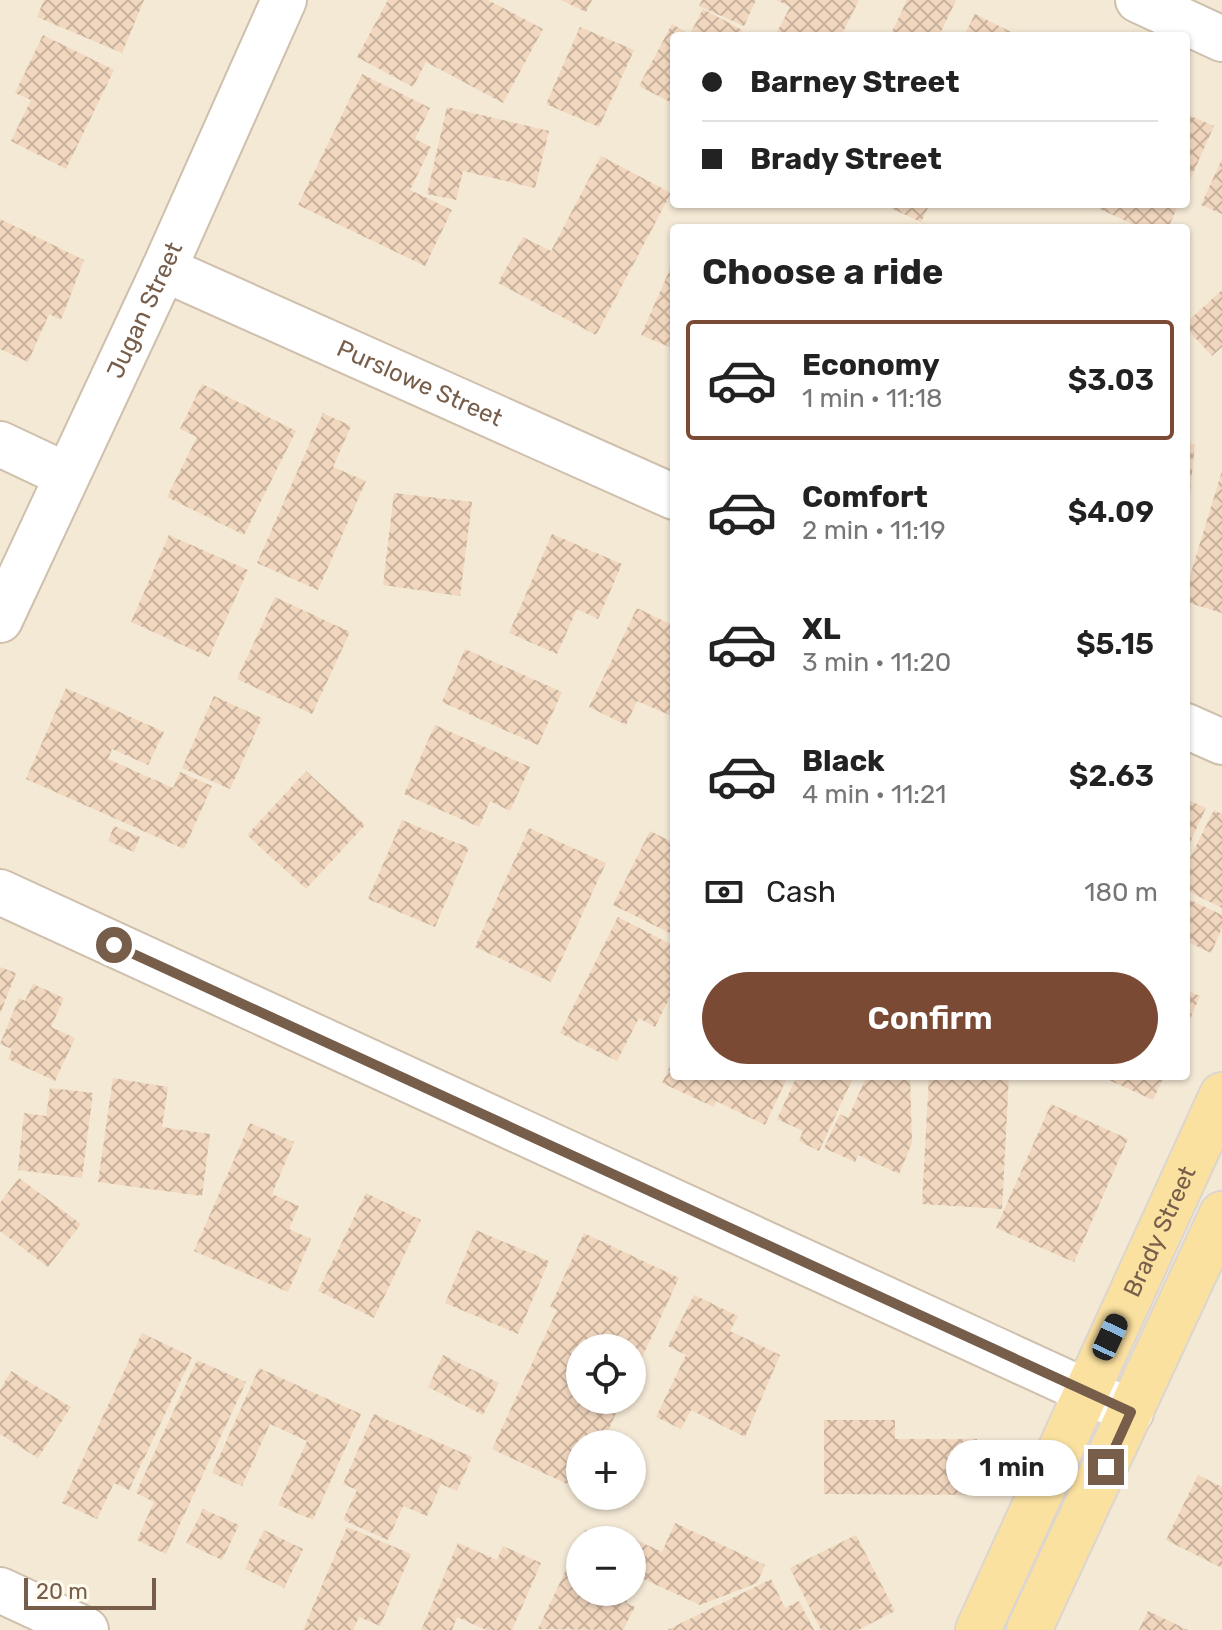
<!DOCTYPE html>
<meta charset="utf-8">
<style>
:root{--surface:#fff;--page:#f2f2f2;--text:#222;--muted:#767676;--line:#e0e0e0;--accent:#7a4a35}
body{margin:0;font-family:Rubik,sans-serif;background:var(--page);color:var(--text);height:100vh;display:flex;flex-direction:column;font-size:30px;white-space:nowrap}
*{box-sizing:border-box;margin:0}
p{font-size:26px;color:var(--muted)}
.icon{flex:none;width:44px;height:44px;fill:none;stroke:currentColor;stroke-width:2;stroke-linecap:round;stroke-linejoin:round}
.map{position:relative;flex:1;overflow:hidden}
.drawer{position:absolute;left:670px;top:224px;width:520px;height:856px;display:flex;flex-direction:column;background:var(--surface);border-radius:8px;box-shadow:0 2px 6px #0004}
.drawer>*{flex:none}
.banner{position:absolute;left:670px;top:32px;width:520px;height:176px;border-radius:8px;box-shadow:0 2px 6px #0004;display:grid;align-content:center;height:176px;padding:0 32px;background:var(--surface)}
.tools{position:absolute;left:566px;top:1334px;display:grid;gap:16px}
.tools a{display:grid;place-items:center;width:80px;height:80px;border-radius:50%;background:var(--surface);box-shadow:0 2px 6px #0004;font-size:40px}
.scale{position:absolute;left:24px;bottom:20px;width:132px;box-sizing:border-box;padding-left:8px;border:4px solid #775e4b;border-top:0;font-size:22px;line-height:28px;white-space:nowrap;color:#775e4b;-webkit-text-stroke:6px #fffaee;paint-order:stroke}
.end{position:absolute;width:36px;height:36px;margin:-18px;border:10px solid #775e4b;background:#fff;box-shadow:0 0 0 4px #fff}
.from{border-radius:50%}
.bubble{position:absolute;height:56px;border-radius:28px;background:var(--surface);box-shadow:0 2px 6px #0004;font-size:26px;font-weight:600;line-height:56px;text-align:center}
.car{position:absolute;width:24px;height:48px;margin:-24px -12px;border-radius:10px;box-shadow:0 0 6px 2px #0007;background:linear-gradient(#222 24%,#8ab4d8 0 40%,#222 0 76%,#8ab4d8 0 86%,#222 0)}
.banner b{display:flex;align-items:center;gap:28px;height:76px;font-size:30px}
.banner b+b{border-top:2px solid var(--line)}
.banner i{width:20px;height:20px;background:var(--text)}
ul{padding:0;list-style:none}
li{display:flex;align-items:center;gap:24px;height:120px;margin:0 16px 12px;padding:0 16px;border:4px solid transparent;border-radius:8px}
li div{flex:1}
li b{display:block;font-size:30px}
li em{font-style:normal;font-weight:600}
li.current{border-color:var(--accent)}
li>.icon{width:72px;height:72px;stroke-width:1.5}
h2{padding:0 32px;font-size:36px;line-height:96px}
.pay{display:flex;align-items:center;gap:20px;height:88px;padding:0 32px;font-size:30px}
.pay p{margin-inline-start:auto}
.cta{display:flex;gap:16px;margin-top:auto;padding:16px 32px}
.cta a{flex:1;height:92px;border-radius:48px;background:var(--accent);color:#fff;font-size:32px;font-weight:600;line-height:92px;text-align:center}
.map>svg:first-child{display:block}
.residential{fill:#f4e9d5;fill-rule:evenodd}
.building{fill:url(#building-cross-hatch)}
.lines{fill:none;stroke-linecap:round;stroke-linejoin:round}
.minor-casing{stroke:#cfbfad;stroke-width:48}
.major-casing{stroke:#dcd5d0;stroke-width:48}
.minor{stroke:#fff;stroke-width:44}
.major{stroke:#fbe1a0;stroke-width:44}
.route{stroke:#775e4b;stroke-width:10}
.labels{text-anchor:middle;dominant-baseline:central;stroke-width:6;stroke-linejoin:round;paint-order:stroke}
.street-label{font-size:24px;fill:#775e4b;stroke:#fffaee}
</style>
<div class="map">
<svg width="1222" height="1630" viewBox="0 0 1222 1630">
<defs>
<pattern id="building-cross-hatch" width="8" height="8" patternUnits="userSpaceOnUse" patternTransform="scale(2)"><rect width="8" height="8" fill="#f2d7bf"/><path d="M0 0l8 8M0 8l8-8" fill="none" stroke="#c9b29d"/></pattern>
</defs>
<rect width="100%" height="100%" fill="#fcf6e7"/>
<path class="residential" d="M 0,0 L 1222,0 L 1222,1630 L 0,1630 ZM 674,36 L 1186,36 L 1186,204 L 674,204 ZM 674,228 L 1186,228 L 1186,1076 L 674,1076 ZM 580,1348 L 632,1348 L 632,1400 L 580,1400 ZM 580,1444 L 632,1444 L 632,1496 L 580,1496 ZM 580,1540 L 632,1540 L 632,1592 L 580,1592 Z"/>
<path class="building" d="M 44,0 L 144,0 L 122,53 L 37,17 Z
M 388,0 L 488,0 L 543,29 L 503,103 L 426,62 L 413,87 L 357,57 Z
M 561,0 L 592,0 L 586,12 Z
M 702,0 L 756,0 L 744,26 L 699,6 Z
M 777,0 L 859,0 L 841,36 L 775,36 L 790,7 Z
M 907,0 L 956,0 L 939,36 L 890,36 Z
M 703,9 L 742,30 L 739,36 L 674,36 L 674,104 L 639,86 L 672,24 L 690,34 Z
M 975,14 L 1011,32 L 1009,36 L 964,36 Z
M 580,27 L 634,50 L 599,127 L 546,104 Z
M 43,35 L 114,70 L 66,169 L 11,141 L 31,100 L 15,93 Z
M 362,74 L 430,108 L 415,139 L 431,147 L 410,190 L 452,210 L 425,266 L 298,205 Z
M 447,107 L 549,131 L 535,188 L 463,171 L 456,200 L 427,194 Z
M 1186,114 L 1214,126 L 1186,189 Z
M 601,156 L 671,193 L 596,335 L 498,283 L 523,237 L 551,251 Z
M 1222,159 L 1222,214 L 1201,205 Z
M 882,204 L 930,204 L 921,222 Z
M 1089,204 L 1179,204 L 1168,228 L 1141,228 Z
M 0,219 L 84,260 L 61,320 L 49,314 L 28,362 L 0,349 Z
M 674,260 L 674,349 L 641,335 Z
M 1222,290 L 1222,347 L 1212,356 L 1186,328 L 1186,323 Z
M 202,384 L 296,431 L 244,535 L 167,497 L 197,437 L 180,429 Z
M 323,413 L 351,426 L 333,467 L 366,481 L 318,590 L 257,563 Z
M 1186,443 L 1195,444 L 1188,512 L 1186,512 Z
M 1222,471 L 1222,613 L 1186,602 L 1186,589 Z
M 394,493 L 472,502 L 460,596 L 383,585 Z
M 552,534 L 622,564 L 598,619 L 577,609 L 557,654 L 509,633 Z
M 169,535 L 248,570 L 209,657 L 131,622 Z
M 275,597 L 350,632 L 312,714 L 237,679 Z
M 637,608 L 674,626 L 674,717 L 637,701 L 626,725 L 589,707 Z
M 465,649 L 562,692 L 538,745 L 442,702 Z
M 66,688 L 164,732 L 148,765 L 112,749 L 108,759 L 173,788 L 180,772 L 212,786 L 184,849 L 26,779 Z
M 214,696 L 262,718 L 230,789 L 182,768 Z
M 435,725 L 530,767 L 510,811 L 490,801 L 479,827 L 404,794 Z
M 306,771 L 365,825 L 306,889 L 247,835 Z
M 1186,799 L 1206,808 L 1186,851 Z
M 1214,810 L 1222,814 L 1222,908 L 1186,890 L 1186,866 Z
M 402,820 L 469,848 L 435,927 L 368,899 Z
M 114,826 L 140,837 L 134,852 L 108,841 Z
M 529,828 L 606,863 L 551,982 L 475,947 Z
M 650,831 L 674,843 L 674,935 L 613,905 Z
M 1186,898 L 1222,915 L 1222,928 L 1211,953 L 1186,941 Z
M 618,917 L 674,946 L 674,989 L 655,1027 L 639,1018 L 617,1061 L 560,1033 Z
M 0,967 L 16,973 L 0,1014 Z
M 33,984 L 64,998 L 51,1027 L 75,1038 L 55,1081 L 8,1059 L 12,1049 L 0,1044 L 19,998 L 25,1001 Z
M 1186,990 L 1200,996 L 1186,1028 Z
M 674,1058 L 674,1076 L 788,1076 L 765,1125 L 716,1101 L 714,1107 L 662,1083 Z
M 797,1076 L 854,1076 L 819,1151 L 799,1141 L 803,1131 L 777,1119 Z
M 867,1076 L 910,1076 L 912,1143 L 899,1174 L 858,1155 L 855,1162 L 824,1148 L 840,1114 L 848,1118 Z
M 929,1076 L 1009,1076 L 1002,1209 L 922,1204 Z
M 1100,1076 L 1164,1076 L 1153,1100 Z
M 113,1078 L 168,1087 L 162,1127 L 210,1134 L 202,1196 L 98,1182 Z
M 50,1088 L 93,1093 L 82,1178 L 18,1170 L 24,1113 L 46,1116 Z
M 1051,1104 L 1128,1139 L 1074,1262 L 996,1228 Z
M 250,1123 L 294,1142 L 272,1194 L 299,1206 L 289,1229 L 311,1239 L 288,1292 L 194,1251 Z
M 19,1178 L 81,1224 L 48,1267 L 0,1231 L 0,1203 Z
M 366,1193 L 421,1220 L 374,1318 L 318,1291 Z
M 476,1230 L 549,1261 L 518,1334 L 445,1303 Z
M 584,1233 L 679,1278 L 632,1379 L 632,1348 L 580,1348 L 580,1400 L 622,1400 L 602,1444 L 580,1444 L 580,1490 L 492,1449 L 557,1310 L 550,1307 Z
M 694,1295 L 738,1316 L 730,1331 L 780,1355 L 745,1437 L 691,1410 L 681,1429 L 656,1417 L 686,1355 L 668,1346 Z
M 142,1333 L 192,1357 L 129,1490 L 114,1483 L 97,1519 L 62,1503 Z
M 443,1355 L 499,1383 L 483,1415 L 428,1387 Z
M 197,1360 L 246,1382 L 166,1554 L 137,1540 L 154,1502 L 136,1493 Z
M 259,1368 L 361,1414 L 313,1520 L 278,1505 L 307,1441 L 270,1424 L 242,1486 L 212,1473 Z
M 11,1371 L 71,1407 L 38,1458 L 0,1434 L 0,1390 Z
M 374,1414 L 472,1457 L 457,1491 L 441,1484 L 427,1516 L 403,1506 L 388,1540 L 343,1520 L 357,1490 L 343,1484 Z
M 824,1420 L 895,1420 L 895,1439 L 977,1439 L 978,1495 L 824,1494 Z
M 1198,1475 L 1222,1487 L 1222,1568 L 1166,1540 Z
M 203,1509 L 239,1525 L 222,1560 L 186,1543 Z
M 675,1523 L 765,1565 L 757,1583 L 700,1605 L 639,1577 L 632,1591 L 632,1540 L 613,1540 L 617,1531 L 662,1552 Z
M 347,1527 L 411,1554 L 380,1626 L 359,1617 L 353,1630 L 303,1630 Z
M 264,1530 L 303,1549 L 284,1588 L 245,1569 Z
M 585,1530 L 606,1540 L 580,1540 Z
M 856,1535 L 895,1611 L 858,1630 L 821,1630 L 790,1568 Z
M 580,1540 L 580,1592 L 632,1592 L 626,1603 L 635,1607 L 623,1630 L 538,1629 Z
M 458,1543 L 497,1560 L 503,1546 L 541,1563 L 512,1630 L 486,1630 L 457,1617 L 452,1630 L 421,1630 Z
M 771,1579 L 785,1608 L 799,1601 L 814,1630 L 667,1630 Z
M 1148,1611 L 1188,1630 L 1139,1630 Z"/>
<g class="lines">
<g class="minor-casing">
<g id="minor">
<path d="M 1138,0 L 1222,39"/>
<path id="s1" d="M 164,269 L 674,497"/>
<path d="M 0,444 L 66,475"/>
<path id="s2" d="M 0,620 L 164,269 L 284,0"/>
<path d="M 1186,726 L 1222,742"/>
<path d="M 0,892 L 1131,1412"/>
<path d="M 0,1590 L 86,1630"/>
</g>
</g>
<g class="major-casing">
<g id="major">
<path id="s3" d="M 978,1630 L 1222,1095"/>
<path d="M 1029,1630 L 1222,1214"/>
</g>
</g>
<use href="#minor" class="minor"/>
<use href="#major" class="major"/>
</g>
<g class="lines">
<path class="route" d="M 114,945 L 1131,1412 L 1106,1467"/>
</g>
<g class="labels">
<g class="street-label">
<text stroke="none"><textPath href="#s2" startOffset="342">Jugan Street</textPath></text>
<text stroke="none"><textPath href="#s1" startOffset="280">Purslowe Street</textPath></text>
<text stroke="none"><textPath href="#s3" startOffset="438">Brady Street</textPath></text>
</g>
</g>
</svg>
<div class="tools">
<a><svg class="icon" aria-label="locate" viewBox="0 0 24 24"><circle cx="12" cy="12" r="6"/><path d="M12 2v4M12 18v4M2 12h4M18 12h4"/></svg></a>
<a>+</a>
<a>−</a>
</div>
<div class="scale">20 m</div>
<i class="end from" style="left:114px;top:945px"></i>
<i class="end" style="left:1106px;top:1467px"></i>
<div class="bubble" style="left:946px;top:1440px;width:132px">1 min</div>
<i class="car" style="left:1110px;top:1337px;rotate:25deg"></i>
<div class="banner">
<b><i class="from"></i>Barney Street</b>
<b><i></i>Brady Street</b>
</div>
<section class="drawer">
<h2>Choose a ride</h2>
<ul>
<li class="current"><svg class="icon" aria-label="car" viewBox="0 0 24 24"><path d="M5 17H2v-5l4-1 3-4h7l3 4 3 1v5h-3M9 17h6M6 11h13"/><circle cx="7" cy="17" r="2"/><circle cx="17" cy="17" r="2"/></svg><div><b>Economy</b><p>1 min · 11:18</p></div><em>$3.03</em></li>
<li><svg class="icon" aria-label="car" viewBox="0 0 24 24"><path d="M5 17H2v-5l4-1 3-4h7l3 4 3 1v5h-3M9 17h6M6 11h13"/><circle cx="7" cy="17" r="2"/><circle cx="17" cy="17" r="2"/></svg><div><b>Comfort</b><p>2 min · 11:19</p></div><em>$4.09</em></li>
<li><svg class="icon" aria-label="car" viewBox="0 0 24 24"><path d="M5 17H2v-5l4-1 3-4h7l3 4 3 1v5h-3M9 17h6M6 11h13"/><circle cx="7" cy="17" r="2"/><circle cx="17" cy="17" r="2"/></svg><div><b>XL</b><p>3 min · 11:20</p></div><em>$5.15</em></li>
<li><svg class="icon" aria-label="car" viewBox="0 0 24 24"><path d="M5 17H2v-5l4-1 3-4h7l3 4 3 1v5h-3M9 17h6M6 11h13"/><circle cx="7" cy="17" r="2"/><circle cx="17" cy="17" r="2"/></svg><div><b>Black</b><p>4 min · 11:21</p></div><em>$2.63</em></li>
</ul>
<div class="pay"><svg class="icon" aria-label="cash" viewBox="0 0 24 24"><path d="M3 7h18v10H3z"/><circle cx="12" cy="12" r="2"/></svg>Cash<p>180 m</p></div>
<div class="cta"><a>Confirm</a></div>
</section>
</div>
